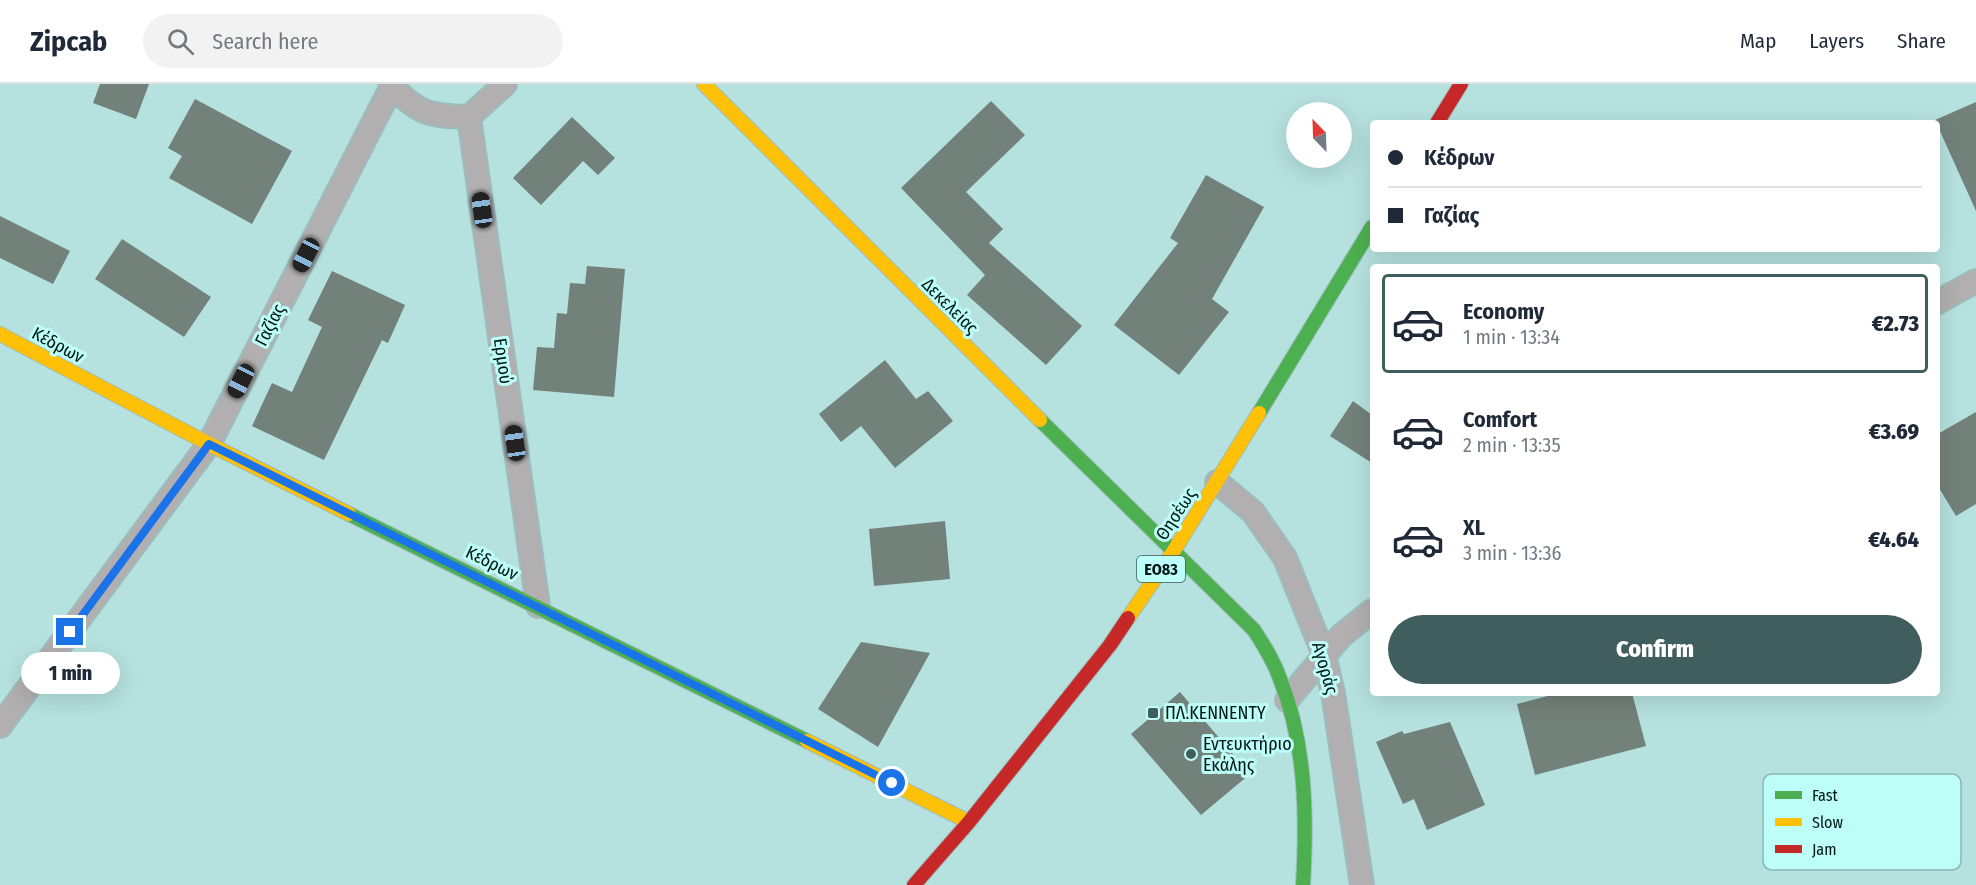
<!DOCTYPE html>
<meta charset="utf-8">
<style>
:root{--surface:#fff;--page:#f2f2f3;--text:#1f2937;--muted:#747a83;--line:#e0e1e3;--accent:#405e5d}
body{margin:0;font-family:"Fira Sans Condensed",sans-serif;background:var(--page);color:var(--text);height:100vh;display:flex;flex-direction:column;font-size:22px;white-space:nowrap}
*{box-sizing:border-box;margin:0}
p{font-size:20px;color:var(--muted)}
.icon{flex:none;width:33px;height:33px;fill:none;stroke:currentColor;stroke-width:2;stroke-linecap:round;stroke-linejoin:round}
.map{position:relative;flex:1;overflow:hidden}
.sheet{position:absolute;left:1370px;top:180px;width:570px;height:432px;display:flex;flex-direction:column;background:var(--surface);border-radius:6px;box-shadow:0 6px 24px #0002}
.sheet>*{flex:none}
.guide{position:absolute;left:1370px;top:36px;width:570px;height:132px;border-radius:6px;box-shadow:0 6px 24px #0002;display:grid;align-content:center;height:132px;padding:0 18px;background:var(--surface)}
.needle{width:39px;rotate:337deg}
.controls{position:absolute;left:1286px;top:18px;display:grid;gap:12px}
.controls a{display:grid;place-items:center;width:66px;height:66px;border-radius:50%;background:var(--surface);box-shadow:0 6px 24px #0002;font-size:30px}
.end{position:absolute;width:27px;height:27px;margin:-14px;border:8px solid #1a73e8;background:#fff;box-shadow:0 0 0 3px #fff}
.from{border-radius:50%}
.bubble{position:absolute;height:42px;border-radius:21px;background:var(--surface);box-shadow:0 6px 24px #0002;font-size:20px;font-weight:800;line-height:42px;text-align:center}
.car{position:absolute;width:18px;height:36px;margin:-18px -9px;border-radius:8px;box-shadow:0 0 4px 2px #0007;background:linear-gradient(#222 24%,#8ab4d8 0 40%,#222 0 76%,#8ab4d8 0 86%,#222 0)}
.guide b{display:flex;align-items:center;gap:21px;height:57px;font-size:22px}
.guide b+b{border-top:2px solid var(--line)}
.guide i{width:15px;height:15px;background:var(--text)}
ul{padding:10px 0 0;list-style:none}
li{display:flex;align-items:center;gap:18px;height:99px;margin:0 12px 9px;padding:0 6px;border:3px solid transparent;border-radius:6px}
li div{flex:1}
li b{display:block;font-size:22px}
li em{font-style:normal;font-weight:800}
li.on{border-color:var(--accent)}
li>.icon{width:54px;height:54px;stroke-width:1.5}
.action{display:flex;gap:12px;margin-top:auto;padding:12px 18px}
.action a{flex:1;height:69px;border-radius:36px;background:var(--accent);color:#fff;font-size:24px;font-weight:800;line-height:69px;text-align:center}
header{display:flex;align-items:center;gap:36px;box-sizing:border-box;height:84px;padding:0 30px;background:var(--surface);border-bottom:2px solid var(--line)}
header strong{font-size:28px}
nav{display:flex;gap:33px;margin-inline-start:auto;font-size:21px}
.search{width:420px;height:54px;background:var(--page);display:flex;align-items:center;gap:15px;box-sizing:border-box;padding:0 21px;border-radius:33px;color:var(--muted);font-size:22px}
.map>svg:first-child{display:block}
.building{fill:#728179}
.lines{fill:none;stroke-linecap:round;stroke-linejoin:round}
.street-casing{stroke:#9cbdbb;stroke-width:26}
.fast-casing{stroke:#9cbdbb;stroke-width:16}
.slow-casing{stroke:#9cbdbb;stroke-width:16}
.jam-casing{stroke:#9cbdbb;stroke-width:16}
.street{stroke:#b1afaf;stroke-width:22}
.fast{stroke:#4caf50;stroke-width:14}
.slow{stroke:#ffc107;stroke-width:14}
.jam{stroke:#c62828;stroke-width:14}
.route{stroke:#1a73e8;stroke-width:8}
.poi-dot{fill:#405e5d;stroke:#befef8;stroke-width:2}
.labels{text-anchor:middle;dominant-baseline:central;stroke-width:6;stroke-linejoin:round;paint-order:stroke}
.shield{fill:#befef8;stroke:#3a5d5a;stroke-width:1.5}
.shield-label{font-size:16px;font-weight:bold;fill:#011817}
.street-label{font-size:18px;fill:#011817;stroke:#befef8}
.poi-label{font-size:18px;fill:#011817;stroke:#befef8;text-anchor:start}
.key{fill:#befef8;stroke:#85b9b4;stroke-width:1.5}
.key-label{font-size:16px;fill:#011817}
</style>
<header>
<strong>Zipcab</strong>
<div class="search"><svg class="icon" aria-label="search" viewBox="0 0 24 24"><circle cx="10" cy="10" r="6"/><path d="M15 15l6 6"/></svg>Search here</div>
<nav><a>Map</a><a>Layers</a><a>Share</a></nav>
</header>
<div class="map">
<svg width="1976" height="801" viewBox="0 0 1976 801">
<rect width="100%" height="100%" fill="#b5e1de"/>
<path class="building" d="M 100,0 L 149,0 L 136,35 L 93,19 Z
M 195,15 L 292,67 L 252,140 L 169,94 L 182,72 L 168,64 Z
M 991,17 L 1025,51 L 966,108 L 1003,145 L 989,159 L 1082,242 L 1046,281 L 967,211 L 985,191 L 901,104 Z
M 1976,18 L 1976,127 L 1935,36 Z
M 572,33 L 615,74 L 598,91 L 583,77 L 541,121 L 513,94 Z
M 1206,91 L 1264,123 L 1212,215 L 1229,228 L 1179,291 L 1114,241 L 1178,159 L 1170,154 Z
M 0,132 L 70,167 L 53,200 L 0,174 Z
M 122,155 L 211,213 L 184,253 L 95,195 Z
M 587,182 L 625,185 L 614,313 L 533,306 L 537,263 L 554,264 L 557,229 L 567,230 L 570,199 L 585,200 Z
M 332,187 L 405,221 L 388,259 L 382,256 L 324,376 L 252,342 L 272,299 L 292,308 L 322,243 L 308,236 Z
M 885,276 L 916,315 L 928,307 L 953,337 L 895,384 L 861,342 L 841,358 L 819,330 Z
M 1353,317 L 1372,331 L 1372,379 L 1330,352 Z
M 1976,328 L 1976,420 L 1956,432 L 1936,399 L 1936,351 Z
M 945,437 L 950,495 L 874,502 L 869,445 Z
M 861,558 L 930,569 L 878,663 L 818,625 Z
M 1180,608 L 1250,690 L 1201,731 L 1131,650 Z
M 1559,609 L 1632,609 L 1646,662 L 1535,691 L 1517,620 Z
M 1450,638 L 1485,721 L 1427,746 L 1414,715 L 1403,720 L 1376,658 L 1402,647 L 1404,650 Z"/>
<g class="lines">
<g class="street-casing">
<path id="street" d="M 390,0 C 418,30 429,32 469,33 L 505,0
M 469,33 L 538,522
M 1936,219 L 1976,197
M 1217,398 L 1253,428 L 1285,474 L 1324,571 L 1333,609 L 1362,801
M 1287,616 L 1342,551 L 1372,527
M 0,642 L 209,360 L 392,2"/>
</g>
<g class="fast-casing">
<path id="fast" d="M 1259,329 L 1372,143
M 1040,336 L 1254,546 C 1264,562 1274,577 1280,595 C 1306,659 1307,733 1303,801
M 349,430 L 807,657"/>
</g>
<g class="slow-casing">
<path id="slow" d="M 704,0 L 1040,336
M 0,250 L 209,360 L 349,430
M 1128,534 L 1173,468 L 1259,329
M 807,657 L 969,738"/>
</g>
<g class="jam-casing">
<path id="jam" d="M 1437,39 L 1461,0
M 914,801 L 969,738 L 1110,561 L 1128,534"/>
</g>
<use href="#street" class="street"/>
<use href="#fast" class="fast"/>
<use href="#slow" class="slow"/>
<use href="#jam" class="jam"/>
</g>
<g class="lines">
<path class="route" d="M 70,548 L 209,360 L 892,699"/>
</g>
<g class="poi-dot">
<rect x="1147" y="623" width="12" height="12" rx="3"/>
<circle cx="1191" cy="670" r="6"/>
</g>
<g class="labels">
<rect class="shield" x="1137" y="472" width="48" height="26" rx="4.5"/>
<g class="shield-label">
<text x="1161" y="485">ΕΟ83</text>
</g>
<g class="street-label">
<text transform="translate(950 222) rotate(45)">Δεκελείας</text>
<text transform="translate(270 241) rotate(-63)">Γαζίας</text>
<text transform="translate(58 261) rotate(28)">Κέδρων</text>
<text transform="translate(503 277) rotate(82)">Ερμού</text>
<text transform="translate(1176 430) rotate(-57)">Θησέως</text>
<text transform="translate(492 479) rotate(26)">Κέδρων</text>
<text transform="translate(1325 584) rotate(74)">Αγοράς</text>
</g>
<g class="poi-label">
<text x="1165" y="629">ΠΛ.ΚΕΝΝΕΝΤΥ</text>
<text x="1203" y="660">Εντευκτήριο<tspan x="1203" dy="21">Εκάλης</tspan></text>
</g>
</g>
<rect x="1763" y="690" width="198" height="96" rx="9" class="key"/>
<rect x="1775" y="707" width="27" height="8" fill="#4caf50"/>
<rect x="1775" y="734" width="27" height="8" fill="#ffc107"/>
<rect x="1775" y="761" width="27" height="8" fill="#c62828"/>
<g class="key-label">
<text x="1812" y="717">Fast</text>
<text x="1812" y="744">Slow</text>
<text x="1812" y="771">Jam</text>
</g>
</svg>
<div class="controls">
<a><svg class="needle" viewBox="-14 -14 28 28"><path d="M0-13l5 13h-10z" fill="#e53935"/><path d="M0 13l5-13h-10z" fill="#747a83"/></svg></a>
</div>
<i class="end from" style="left:892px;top:699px"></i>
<i class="end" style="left:70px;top:548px"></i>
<div class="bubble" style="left:21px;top:568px;width:99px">1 min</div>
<i class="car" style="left:482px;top:126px;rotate:352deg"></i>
<i class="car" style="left:306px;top:171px;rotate:207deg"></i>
<i class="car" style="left:241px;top:297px;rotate:207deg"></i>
<i class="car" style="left:515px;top:359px;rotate:352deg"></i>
<div class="guide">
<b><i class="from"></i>Κέδρων</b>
<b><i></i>Γαζίας</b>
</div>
<section class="sheet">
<ul>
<li class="on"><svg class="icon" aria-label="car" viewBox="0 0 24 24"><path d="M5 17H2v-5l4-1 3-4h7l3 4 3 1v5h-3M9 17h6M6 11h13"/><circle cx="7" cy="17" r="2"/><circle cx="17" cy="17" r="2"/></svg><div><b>Economy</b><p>1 min · 13:34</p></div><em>€2.73</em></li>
<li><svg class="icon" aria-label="car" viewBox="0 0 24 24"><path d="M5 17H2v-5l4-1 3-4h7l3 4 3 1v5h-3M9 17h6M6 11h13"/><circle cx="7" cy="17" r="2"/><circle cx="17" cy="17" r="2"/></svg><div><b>Comfort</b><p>2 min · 13:35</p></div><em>€3.69</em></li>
<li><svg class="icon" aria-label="car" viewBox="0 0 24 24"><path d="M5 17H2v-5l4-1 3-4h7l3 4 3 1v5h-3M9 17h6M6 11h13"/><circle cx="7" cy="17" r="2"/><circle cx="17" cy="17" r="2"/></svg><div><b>XL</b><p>3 min · 13:36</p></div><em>€4.64</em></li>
</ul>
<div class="action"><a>Confirm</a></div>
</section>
</div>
